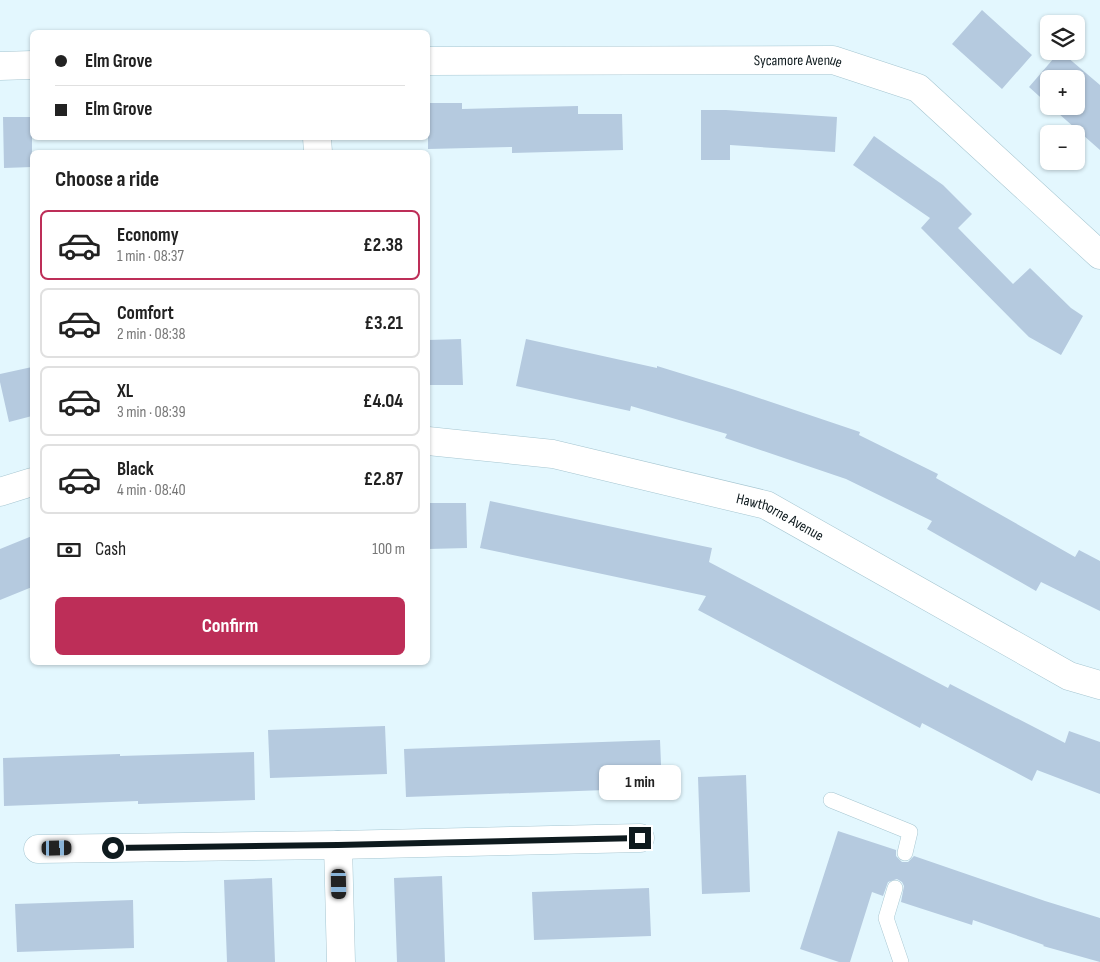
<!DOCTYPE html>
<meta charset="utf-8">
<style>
:root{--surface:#fff;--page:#f2f2f2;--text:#222;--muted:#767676;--line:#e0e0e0;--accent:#bd2e58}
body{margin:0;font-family:"Sofia Sans Condensed",sans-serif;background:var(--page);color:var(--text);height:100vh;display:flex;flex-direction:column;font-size:19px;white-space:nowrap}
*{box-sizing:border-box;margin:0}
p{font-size:16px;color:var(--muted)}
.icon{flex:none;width:28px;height:28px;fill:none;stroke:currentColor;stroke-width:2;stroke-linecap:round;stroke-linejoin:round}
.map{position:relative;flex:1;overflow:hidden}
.side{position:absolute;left:30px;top:150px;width:400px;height:515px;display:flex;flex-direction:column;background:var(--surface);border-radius:8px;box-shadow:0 1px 4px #0004}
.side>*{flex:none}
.guide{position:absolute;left:30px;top:30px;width:400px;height:110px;border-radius:8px;box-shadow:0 1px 4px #0004;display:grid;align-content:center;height:110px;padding:0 25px;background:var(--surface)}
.fabs{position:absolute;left:1040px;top:15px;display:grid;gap:10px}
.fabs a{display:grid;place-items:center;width:45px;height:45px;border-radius:8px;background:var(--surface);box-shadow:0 1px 4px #0004;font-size:25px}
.end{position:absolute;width:22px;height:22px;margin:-11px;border:6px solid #0e1a1e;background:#fff;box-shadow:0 0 0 2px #fff}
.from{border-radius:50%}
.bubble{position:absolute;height:35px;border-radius:8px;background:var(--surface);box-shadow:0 1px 4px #0004;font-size:16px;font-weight:700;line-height:35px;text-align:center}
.car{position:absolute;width:15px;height:30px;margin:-15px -8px;border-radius:6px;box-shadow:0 0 4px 1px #0007;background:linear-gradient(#222 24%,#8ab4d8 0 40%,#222 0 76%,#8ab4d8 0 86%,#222 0)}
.guide b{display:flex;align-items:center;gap:18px;height:48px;font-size:19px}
.guide b+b{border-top:1px solid var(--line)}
.guide i{width:12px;height:12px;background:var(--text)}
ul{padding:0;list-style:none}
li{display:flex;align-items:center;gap:15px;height:70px;margin:0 10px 8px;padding:0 15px;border:2px solid var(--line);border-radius:8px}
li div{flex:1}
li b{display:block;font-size:19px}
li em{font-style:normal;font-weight:700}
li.selected{border-color:var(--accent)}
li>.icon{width:45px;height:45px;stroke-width:1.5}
h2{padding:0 25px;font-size:22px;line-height:60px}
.pay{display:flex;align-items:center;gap:12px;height:55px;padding:0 25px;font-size:19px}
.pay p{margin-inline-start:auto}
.cta{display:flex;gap:10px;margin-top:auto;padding:10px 25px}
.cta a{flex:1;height:58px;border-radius:8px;background:var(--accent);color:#fff;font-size:20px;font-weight:700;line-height:58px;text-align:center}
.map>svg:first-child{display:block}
.building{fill:#b5cadf}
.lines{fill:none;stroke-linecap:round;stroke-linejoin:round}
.service-casing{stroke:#a6c6d1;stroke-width:16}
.minor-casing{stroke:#a6c6d1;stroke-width:29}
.service{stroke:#fff;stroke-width:15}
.minor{stroke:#fff;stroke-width:28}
.route{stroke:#0e1a1e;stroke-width:6}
.labels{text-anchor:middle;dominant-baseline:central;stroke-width:4;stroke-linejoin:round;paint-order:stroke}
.street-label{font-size:15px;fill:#0e1a1e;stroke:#fff}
</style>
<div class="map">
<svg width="1100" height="962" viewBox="0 0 1100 962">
<rect width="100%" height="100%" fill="#e3f7fe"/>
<path class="building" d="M 982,10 L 1032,55 L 1002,89 L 952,44 Z
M 1060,51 L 1100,85 L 1100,150 L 1050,106 L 1076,106 L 1076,79 L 1049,79 L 1049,105 L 1029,87 Z
M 428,103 L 462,103 L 462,109 L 578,106 L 578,114 L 622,114 L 623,150 L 512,153 L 512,147 L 428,149 Z
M 701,110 L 726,110 L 837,117 L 835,152 L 730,145 L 730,160 L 701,160 Z
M 3,117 L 32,117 L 32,167 L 4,168 Z
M 874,136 L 943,185 L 972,214 L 958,228 L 1013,284 L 1030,268 L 1071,308 L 1083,316 L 1061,355 L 1029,337 L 921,228 L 930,218 L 853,165 Z
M 461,339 L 463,385 L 428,385 L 428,340 Z
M 526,339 L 657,368 L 657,366 L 735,390 L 860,432 L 859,435 L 938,474 L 936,478 L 1075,557 L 1079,550 L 1100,561 L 1100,611 L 1041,582 L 1036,591 L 927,529 L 932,521 L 846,479 L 725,438 L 727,434 L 631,406 L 630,411 L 516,386 Z
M 32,367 L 32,416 L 9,422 L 0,382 L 0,374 Z
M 490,501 L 712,548 L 709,562 L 948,688 L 950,684 L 1065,743 L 1069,731 L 1100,742 L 1100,794 L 1037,770 L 1032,781 L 922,723 L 920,728 L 698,610 L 706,596 L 480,548 Z
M 428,503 L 466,503 L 467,548 L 428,549 Z
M 32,536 L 32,587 L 0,600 L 0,549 Z
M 385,726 L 387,774 L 270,778 L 268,730 Z
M 660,740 L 662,788 L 406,797 L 404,749 Z
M 254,752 L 255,800 L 138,804 L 138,801 L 4,806 L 3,758 L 120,754 L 120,756 Z
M 746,775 L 750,892 L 702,894 L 698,777 Z
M 838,831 L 896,850 L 896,856 L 902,862 L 908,862 L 914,856 L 1045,901 L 1100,918 L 1100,962 L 1043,946 L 1044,945 L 973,920 L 972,925 L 901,902 L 904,886 L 902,882 L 897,879 L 888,882 L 883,896 L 872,892 L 850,962 L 839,962 L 800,949 Z
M 442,876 L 445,962 L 397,962 L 394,878 Z
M 272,878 L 275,962 L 227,962 L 224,880 Z
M 649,888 L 651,936 L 534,940 L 532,892 Z
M 133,900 L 134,948 L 17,952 L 15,904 Z"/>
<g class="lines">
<g class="service-casing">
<path id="service" d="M 831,800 L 910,832 L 905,853
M 895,888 L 886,918 L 901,962"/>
</g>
<g class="minor-casing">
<g id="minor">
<path id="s1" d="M 428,61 L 833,60 L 918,88 L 1100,255"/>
<path d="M 0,66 L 32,65"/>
<path d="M 317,138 L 318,152"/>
<path id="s2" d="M 428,441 L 553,454 L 766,505 L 1069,676 L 1100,685"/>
<path d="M 0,492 L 32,482"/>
<path d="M 338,845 L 341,962"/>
<path d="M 38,849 L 338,845 L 640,838"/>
</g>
</g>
<use href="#service" class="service"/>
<use href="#minor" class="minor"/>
</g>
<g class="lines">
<path class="route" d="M 113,848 L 338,845 L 640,838"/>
</g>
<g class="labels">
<g class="street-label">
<text stroke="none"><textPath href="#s1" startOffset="370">Sycamore Avenue</textPath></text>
<text stroke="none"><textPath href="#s2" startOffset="362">Hawthorne Avenue</textPath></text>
</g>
</g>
</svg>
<div class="fabs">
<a><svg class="icon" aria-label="layers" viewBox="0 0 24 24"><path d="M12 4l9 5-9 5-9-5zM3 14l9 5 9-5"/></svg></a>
<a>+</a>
<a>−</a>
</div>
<i class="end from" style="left:113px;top:848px"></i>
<i class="end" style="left:640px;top:838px"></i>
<div class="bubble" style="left:599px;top:765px;width:82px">1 min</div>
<i class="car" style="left:57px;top:848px;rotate:89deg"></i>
<i class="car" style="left:339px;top:884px;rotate:179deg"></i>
<div class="guide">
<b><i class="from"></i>Elm Grove</b>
<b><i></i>Elm Grove</b>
</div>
<section class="side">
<h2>Choose a ride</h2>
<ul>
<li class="selected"><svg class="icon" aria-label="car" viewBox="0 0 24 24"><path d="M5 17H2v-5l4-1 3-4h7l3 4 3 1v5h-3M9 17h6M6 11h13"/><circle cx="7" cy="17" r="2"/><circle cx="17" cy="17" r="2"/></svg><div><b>Economy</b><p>1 min · 08:37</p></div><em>£2.38</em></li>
<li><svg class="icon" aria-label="car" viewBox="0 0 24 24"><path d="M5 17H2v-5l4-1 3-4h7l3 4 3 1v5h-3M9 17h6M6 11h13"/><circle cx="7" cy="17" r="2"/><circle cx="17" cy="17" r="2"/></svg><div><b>Comfort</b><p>2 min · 08:38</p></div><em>£3.21</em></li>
<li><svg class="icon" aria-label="car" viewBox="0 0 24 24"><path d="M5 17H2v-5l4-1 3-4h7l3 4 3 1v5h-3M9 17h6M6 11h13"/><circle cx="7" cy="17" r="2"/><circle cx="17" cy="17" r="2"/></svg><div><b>XL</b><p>3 min · 08:39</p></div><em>£4.04</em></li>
<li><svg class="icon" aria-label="car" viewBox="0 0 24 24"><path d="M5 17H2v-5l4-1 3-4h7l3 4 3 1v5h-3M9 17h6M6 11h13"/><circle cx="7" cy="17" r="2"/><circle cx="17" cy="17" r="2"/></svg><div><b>Black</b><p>4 min · 08:40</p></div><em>£2.87</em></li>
</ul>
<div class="pay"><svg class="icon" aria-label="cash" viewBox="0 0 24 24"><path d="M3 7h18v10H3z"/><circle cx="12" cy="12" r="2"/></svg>Cash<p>100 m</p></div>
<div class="cta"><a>Confirm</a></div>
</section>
</div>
